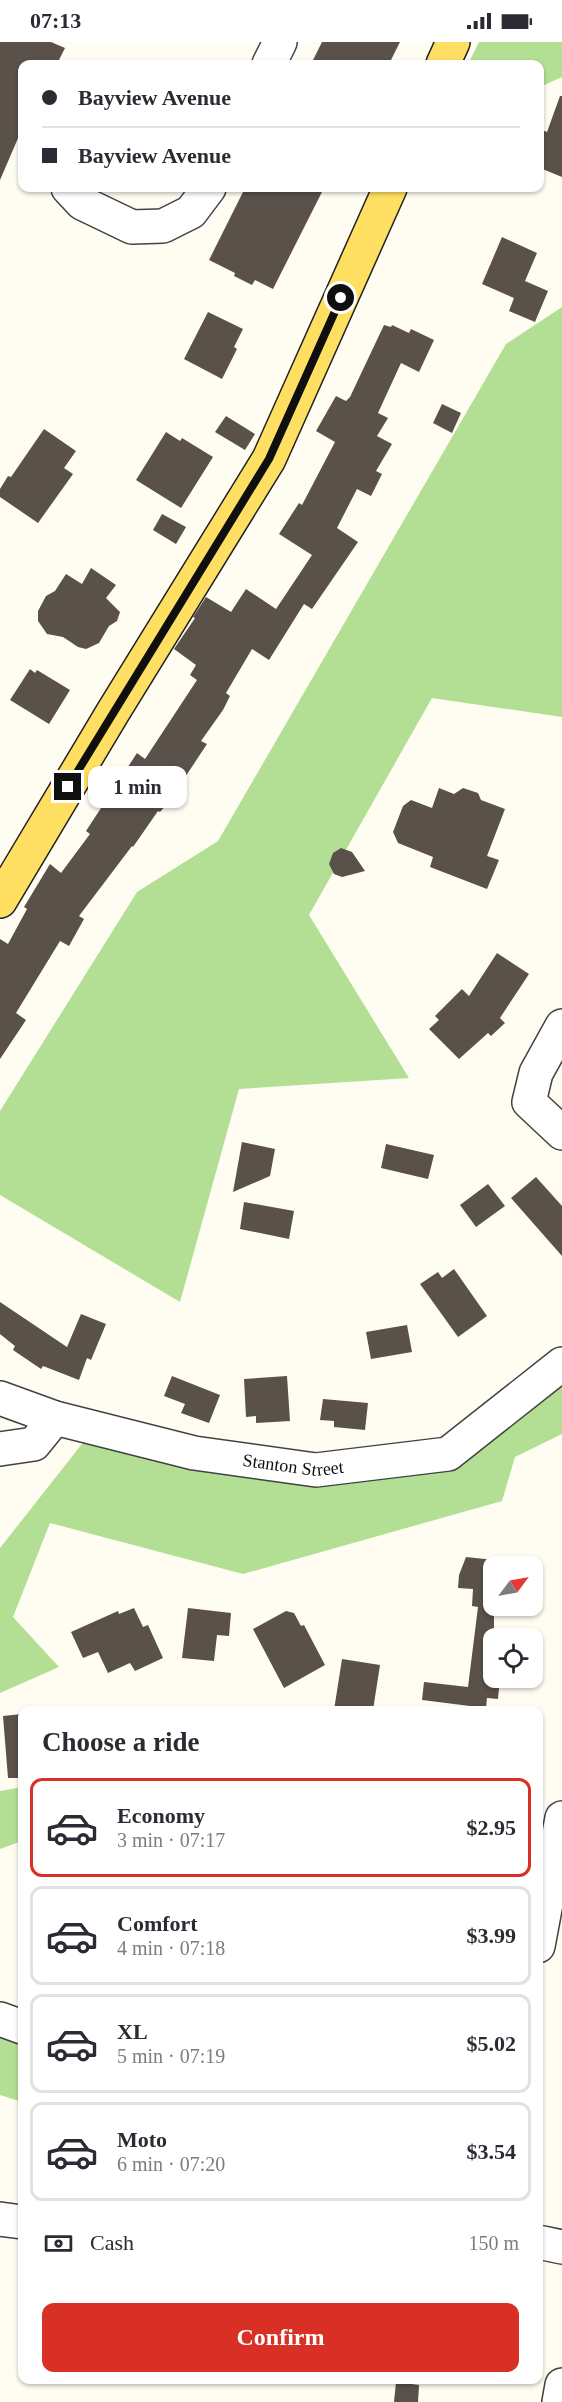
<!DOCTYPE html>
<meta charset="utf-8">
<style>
:root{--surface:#fff;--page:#f2f2f3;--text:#2b2b33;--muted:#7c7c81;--line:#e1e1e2;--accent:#d93025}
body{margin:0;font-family:"Times New Roman",serif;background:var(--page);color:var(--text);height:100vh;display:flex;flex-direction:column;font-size:22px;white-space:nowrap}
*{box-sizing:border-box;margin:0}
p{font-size:20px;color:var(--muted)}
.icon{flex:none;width:33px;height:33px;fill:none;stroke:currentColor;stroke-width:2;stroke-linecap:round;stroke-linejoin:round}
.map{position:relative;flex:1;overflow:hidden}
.sheet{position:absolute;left:18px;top:1664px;width:525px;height:678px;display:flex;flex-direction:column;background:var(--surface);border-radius:12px;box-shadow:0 2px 4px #0004}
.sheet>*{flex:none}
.top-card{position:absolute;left:18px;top:18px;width:526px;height:132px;border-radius:12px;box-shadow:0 2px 4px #0004;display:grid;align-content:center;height:132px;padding:0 24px;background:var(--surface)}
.needle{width:39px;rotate:58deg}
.controls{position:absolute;left:483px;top:1514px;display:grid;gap:12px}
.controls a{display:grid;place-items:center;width:60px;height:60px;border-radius:12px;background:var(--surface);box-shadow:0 2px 4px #0004;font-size:30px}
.end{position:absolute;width:27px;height:27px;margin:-14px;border:8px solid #0f0f0f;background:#fff;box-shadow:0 0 0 3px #fff}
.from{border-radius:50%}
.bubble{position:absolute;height:42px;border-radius:12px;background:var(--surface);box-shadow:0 2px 4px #0004;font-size:20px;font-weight:700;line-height:42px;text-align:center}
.top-card b{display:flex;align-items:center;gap:21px;height:57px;font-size:22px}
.top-card b+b{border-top:2px solid var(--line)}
.top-card i{width:15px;height:15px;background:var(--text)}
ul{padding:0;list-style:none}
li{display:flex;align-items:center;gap:18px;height:99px;margin:0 12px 9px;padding:0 12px;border:3px solid var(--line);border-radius:12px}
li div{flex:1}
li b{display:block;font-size:22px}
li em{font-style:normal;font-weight:700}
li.on{border-color:var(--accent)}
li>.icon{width:54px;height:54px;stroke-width:1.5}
h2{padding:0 24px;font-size:27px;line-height:72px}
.pay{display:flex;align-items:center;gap:15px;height:66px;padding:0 24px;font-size:22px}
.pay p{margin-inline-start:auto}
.button{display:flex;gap:12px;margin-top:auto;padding:12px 24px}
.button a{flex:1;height:69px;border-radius:12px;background:var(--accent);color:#fff;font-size:24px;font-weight:700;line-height:69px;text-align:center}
.status{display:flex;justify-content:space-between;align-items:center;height:42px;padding:0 30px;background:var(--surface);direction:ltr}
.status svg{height:16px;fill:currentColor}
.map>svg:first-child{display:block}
.forest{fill:#b3df95}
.building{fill:#59514a}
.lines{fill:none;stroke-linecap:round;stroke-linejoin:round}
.minor-casing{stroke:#424242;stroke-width:36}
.major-casing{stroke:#202020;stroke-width:36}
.minor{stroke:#fff;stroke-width:33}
.major{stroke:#ffdf61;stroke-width:33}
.route{stroke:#0f0f0f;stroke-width:8}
.labels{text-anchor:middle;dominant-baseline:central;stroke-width:6;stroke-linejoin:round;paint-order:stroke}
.street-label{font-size:18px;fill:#0f0f0f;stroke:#fff}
</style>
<div class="status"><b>07:13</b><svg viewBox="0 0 49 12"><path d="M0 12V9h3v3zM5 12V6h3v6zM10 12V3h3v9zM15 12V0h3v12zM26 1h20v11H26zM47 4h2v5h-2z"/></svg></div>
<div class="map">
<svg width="562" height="2360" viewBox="0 0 562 2360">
<rect width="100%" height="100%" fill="#fffdf1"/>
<path class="forest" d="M 479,0 L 562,0 L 562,35 L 540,45 L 540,22 L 468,22 Z
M 562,265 L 562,675 L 432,656 L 309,873 L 409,1036 L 239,1047 L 180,1260 L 0,1153 L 0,1069 L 137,850 L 218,799 L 506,302 Z
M 562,1335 L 562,1392 L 515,1415 L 502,1459 L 243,1532 L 50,1481 L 13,1575 L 59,1625 L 0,1651 L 0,1506 L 85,1398 L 297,1442 L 438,1426 Z
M 22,1745 L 22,1799 L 0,1807 L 0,1749 Z
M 0,1990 L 22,1998 L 22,2060 L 0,2053 Z"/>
<path class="building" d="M 0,0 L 51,0 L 65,6 L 57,22 L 22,22 L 22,87 L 0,138 Z
M 322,0 L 400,0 L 389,22 L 311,22 Z
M 560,54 L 562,54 L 562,135 L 540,126 L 540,87 L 547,90 Z
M 245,146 L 324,146 L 273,247 L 255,238 L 252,243 L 234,234 L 235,231 L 209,218 Z
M 502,195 L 537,211 L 525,239 L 548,249 L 535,280 L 509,269 L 514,256 L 482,242 Z
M 208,270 L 243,287 L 234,305 L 237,307 L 222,337 L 184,317 Z
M 384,283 L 391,285 L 392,283 L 409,291 L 411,287 L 434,298 L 419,330 L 401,321 L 378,371 L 388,376 L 377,394 L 392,402 L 376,429 L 382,432 L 371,454 L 357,447 L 337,486 L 358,500 L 312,567 L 304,562 L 269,618 L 252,607 L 226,651 L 230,654 L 223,668 L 201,699 L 207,702 L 168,761 L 160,770 L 158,769 L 133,805 L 132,804 L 79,874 L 84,877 L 69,904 L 60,899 L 16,971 L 26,978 L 0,1017 L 0,897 L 8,902 L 27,867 L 24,865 L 50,822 L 61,831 L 90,792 L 86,789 L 137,711 L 145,717 L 197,638 L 190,633 L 196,623 L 174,607 L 195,576 L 193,575 L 206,555 L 231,570 L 246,547 L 276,567 L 312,513 L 279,492 L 299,461 L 302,463 L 335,400 L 316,389 L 336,354 L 346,359 L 350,355 Z
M 442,362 L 461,371 L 452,391 L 433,381 Z
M 226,374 L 255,392 L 245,408 L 215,390 Z
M 44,387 L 76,409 L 64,426 L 73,432 L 38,481 L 0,455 L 0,447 L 8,434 L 11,435 Z
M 166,390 L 180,399 L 182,396 L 213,415 L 181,466 L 136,438 Z
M 162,472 L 186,485 L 176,502 L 153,488 Z
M 91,526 L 116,543 L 106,556 L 120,570 L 117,579 L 109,584 L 99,601 L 86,607 L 78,605 L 63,595 L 47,592 L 38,579 L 38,569 L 46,554 L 55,549 L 66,532 L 82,542 Z
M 30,627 L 35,631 L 37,628 L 70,648 L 49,682 L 10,658 Z
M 439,746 L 454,752 L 463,746 L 478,751 L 481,758 L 505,767 L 487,814 L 499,818 L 487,847 L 430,825 L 433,815 L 398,801 L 393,790 L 403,764 L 411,758 L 432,766 Z
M 341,806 L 352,810 L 365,829 L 342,835 L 334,832 L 329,822 L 333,811 Z
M 497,911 L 529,932 L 500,976 L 505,981 L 491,994 L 488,991 L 459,1017 L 429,987 L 439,978 L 435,974 L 462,947 L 469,954 Z
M 242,1100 L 275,1107 L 270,1134 L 233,1150 Z
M 386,1102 L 434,1113 L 428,1137 L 381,1126 Z
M 536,1135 L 562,1164 L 562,1214 L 511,1156 Z
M 488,1142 L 505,1164 L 476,1185 L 460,1163 Z
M 244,1160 L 294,1169 L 289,1197 L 240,1187 Z
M 454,1227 L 487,1274 L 458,1295 L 420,1242 L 438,1230 L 442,1236 Z
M 0,1260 L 67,1305 L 81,1272 L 106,1282 L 91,1318 L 87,1316 L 79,1338 L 43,1324 L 41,1327 L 13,1308 L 15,1304 L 0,1292 Z
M 407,1283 L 412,1310 L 371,1317 L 366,1290 Z
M 172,1334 L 220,1353 L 209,1381 L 181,1371 L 185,1362 L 164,1354 Z
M 287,1334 L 290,1379 L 256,1381 L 256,1374 L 246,1375 L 244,1337 Z
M 323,1357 L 368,1361 L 365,1388 L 334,1385 L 334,1379 L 320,1378 Z
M 466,1515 L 494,1518 L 494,1635 L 500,1635 L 498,1657 L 487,1656 L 486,1666 L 422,1658 L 424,1640 L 468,1645 L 478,1565 L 472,1564 L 473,1547 L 458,1546 L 459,1533 Z
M 134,1566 L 143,1585 L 148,1583 L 163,1616 L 135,1629 L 130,1621 L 108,1631 L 98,1610 L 83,1616 L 71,1590 L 118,1569 L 119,1572 Z
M 188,1566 L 231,1571 L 229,1594 L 217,1593 L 214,1619 L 182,1616 Z
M 286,1569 L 294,1571 L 301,1584 L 304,1583 L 325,1623 L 284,1646 L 253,1587 Z
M 342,1617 L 380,1623 L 373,1668 L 334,1668 Z
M 22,1672 L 22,1736 L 8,1736 L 3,1674 Z
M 396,2340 L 419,2343 L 418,2360 L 394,2360 Z"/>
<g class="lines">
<g class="minor-casing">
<g id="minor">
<path d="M 269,22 L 280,0"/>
<path d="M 68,146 L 82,161 L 132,185 L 163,184 L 191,170 L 209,146"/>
<path d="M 562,984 L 536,1031 L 529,1060 L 562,1091"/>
<path id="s1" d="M 0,1356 L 55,1376 L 194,1411 L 316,1428 L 448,1412 L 562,1322"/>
<path d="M 0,1407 L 34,1402 L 55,1376"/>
<path d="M 538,1904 L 562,1776"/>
<path d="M 0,1977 L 22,1985"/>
<path d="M 0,2177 L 22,2180"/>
<path d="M 538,2200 L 562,2205"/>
<path d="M 559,2360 L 562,2343"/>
</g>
</g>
<g class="major-casing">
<path id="major" d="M 443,22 L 453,0
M 0,859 L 113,670 L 269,417 L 390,146"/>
</g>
<use href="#minor" class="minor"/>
<use href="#major" class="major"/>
</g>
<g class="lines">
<path class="route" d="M 68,745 L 269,417 L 341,256"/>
</g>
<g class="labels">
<g class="street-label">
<text stroke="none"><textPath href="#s1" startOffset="302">Stanton Street</textPath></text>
</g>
</g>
</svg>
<div class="controls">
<a><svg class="needle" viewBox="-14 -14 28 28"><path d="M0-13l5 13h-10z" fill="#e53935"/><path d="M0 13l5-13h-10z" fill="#7c7c81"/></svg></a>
<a><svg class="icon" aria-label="locate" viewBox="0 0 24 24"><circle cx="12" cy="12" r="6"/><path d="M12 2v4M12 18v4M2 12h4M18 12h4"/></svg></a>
</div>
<i class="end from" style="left:341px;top:256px"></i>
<i class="end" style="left:68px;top:745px"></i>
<div class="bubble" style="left:88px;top:724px;width:99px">1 min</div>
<div class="top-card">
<b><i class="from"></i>Bayview Avenue</b>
<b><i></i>Bayview Avenue</b>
</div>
<section class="sheet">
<h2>Choose a ride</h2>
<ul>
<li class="on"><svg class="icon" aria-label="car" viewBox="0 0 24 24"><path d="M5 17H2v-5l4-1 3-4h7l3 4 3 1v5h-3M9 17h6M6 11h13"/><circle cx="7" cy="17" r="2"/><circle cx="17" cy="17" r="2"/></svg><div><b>Economy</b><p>3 min · 07:17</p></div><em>$2.95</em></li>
<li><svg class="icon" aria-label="car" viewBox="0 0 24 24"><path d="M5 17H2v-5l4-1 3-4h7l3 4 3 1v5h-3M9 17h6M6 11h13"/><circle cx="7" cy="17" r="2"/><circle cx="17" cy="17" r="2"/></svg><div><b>Comfort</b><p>4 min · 07:18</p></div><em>$3.99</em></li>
<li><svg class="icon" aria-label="car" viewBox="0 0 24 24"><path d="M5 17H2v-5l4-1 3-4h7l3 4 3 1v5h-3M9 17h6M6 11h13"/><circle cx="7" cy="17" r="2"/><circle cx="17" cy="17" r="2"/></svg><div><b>XL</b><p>5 min · 07:19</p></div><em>$5.02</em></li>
<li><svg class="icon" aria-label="car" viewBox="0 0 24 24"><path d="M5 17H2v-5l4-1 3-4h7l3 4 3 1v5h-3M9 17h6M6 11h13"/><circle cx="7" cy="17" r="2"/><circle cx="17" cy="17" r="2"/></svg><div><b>Moto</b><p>6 min · 07:20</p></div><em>$3.54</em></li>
</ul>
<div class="pay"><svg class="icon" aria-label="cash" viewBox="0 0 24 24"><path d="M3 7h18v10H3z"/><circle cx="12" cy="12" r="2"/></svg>Cash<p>150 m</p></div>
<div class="button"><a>Confirm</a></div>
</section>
</div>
